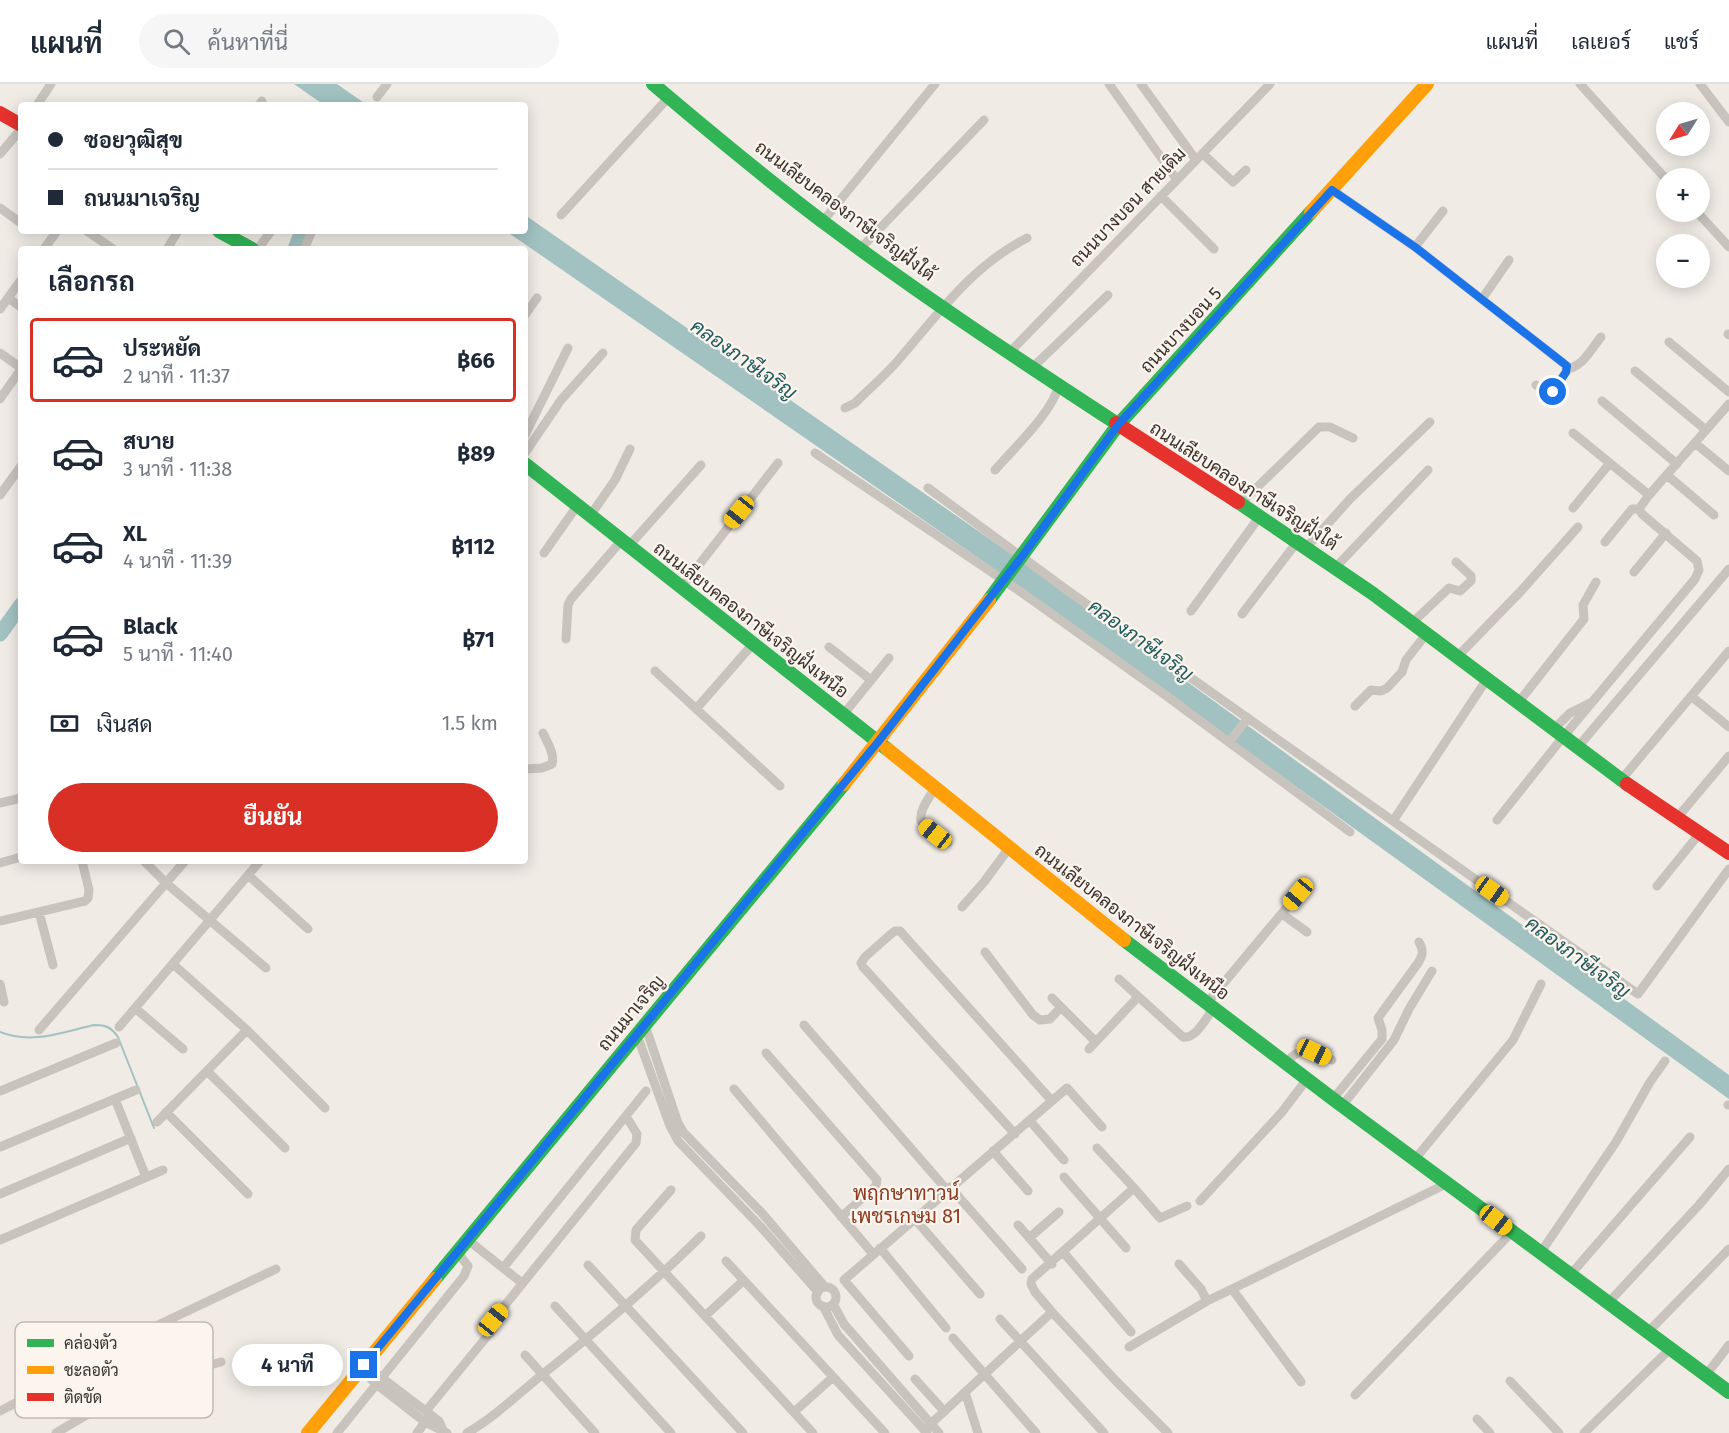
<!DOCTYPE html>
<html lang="th">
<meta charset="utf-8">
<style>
:root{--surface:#fff;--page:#f6f6f7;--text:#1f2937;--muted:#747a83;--line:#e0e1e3;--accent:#d93025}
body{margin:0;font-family:"Fira Sans",Sarabun,sans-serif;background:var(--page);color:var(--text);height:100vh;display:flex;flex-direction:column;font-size:22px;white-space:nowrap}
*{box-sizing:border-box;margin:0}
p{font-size:20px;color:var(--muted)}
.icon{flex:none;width:33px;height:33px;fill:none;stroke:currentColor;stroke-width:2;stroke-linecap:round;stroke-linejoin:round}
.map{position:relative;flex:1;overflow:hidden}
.panel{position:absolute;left:18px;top:162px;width:510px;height:618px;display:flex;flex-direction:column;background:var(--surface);border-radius:6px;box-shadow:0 3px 15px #0003}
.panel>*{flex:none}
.guide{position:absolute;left:18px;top:18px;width:510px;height:132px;border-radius:6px;box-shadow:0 3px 15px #0003;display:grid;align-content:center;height:132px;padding:0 30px;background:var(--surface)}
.needle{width:39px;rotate:233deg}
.controls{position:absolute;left:1656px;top:18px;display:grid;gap:12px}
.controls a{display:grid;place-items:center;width:54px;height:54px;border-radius:50%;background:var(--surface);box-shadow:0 3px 15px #0003;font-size:30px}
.end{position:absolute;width:27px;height:27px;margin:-14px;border:8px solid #1a73e8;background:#fff;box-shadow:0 0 0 3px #fff}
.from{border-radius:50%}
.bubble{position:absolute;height:42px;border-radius:21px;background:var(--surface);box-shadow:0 3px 15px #0003;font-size:20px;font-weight:700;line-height:42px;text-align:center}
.car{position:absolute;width:18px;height:36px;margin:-18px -9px;border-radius:8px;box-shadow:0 0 4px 2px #0007;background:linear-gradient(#f5c518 24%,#345 0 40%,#f5c518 0 76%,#345 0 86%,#f5c518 0)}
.guide b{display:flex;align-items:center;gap:21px;height:57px;font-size:22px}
.guide b+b{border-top:2px solid var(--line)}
.guide i{width:15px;height:15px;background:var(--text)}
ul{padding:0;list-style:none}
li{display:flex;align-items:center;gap:18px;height:84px;margin:0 12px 9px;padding:0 18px;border:3px solid transparent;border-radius:6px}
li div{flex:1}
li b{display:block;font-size:22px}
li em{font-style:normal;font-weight:700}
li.current{border-color:var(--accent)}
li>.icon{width:54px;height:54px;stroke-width:1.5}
h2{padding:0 30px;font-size:27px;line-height:72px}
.pay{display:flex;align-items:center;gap:15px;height:66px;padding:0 30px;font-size:22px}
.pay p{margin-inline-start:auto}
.primary-button{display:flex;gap:12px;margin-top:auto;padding:12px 30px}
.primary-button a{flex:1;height:69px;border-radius:36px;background:var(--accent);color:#fff;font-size:24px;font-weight:700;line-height:69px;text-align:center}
header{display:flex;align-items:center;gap:36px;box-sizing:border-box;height:84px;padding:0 30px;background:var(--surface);border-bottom:2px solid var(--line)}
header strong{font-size:28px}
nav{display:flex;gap:33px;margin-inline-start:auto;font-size:21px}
.search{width:420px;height:54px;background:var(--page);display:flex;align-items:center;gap:15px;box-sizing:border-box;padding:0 21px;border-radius:33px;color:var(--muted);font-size:22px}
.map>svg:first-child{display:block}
.water{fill:#a1c2c1}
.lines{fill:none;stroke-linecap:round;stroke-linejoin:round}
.stream{stroke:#a1c2c1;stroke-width:2}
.river{stroke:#a1c2c1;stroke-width:15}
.street{stroke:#c9c3be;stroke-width:9}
.fast{stroke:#30b455;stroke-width:14}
.slow{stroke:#ff9f0a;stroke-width:14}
.jam{stroke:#e5322d;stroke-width:14}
.route{stroke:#1a73e8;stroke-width:8}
.labels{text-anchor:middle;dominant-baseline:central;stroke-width:4.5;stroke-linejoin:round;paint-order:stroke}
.street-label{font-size:18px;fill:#3b302b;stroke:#fbf5ee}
.water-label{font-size:20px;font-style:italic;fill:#1f5a5e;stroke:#fbf5ee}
.neighbourhood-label{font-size:20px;fill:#8c3b22;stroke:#fbf5ee}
.key{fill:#fbf5ee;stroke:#c1bab4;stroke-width:1.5}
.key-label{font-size:16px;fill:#3b302b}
</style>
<header>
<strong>แผนที่</strong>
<div class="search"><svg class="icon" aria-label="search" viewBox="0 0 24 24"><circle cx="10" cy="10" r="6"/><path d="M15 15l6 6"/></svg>ค้นหาที่นี่</div>
<nav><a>แผนที่</a><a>เลเยอร์</a><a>แชร์</a></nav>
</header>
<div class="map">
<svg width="1729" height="1349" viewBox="0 0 1729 1349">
<rect width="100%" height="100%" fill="#f0ebe5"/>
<path class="water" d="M 294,0 L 337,0 L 367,21 L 324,21 Z
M 525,131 L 1014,472 L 1729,991 L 1729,1015 L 1000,489 L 506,147 L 525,147 Z"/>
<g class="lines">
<path class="stream" d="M 0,948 C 31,961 63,948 94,941 C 106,941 111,943 118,953 L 154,1044"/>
<path class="river" d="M 295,165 L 302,147
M 0,550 L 21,521"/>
<path class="street" d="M 1109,0 L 1177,96
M 1141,0 L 1196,76
M 1580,0 L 1666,95
M 1700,0 L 1729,38
M 377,13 L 387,0
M 37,21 L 51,0
M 259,21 L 262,17
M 0,70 L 21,45
M 1203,70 L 1233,98 L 1246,86
M 1332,106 L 1415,163 L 1567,282 L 1566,288 L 1551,309 L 1536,301
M 1161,112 L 1214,165
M 0,124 L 21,139
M 1697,128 L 1729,163
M 561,131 L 669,13
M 823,137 L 935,0
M 87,147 L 113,165
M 1415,163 L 1443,127
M 44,165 L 57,147
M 167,165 L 178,147
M 258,165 L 271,147
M 304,165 L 312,147
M 860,165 L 984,36
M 8,214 L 21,223
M 1482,215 L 1509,176
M 0,225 L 21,196
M 525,231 L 537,214
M 1728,250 L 1729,251
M 1669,258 L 1729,308
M 0,269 L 21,284
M 1009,269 L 1270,0
M 1032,284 L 1108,211
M 1566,285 C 1583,283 1591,265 1601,253
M 1635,287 L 1706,346
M 0,315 L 21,285
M 1602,317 L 1677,380
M 845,324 L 855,319 C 870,304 887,290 901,273 C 939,229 973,181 1027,154
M 1573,349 L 1649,411
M 525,351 L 568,264
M 1695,359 L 1729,387
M 525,369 L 561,316 L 603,269
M 815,369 L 1018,506 L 1168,613 L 1350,748
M 995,386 C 1014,364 1052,329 1059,301
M 1667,391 L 1714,431
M 928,404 L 1071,509 L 1393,737
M 0,411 L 21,382
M 1240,420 L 1319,343 L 1330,343 L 1353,354
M 1573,424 L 1610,379
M 590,432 L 615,396 L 630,365
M 1605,458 L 1632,425 L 1639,425
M 628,463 L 701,381
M 1306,464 L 1350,415 L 1430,338
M 544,469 L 577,422
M 1335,484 L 1428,386
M 1634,488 L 1666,449
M 681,504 L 778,379
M 1191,527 L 1260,432
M 1242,530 L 1297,458
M 1413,538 L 1449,504 L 1460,507 L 1471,497 L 1471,492 L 1456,478
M 566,555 L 568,521 L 571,515 L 621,457
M 829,563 L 871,596
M 1458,572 L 1521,507 L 1578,443
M 655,587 L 780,702
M 1487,595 L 1393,737 L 1638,910 L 1729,785
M 1691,612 L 1729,643
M 1518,619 L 1584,535 L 1583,521 L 1596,498
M 1355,622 L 1371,606 L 1381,607 L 1387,604 L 1402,588 L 1406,576 L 1427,549
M 696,625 L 752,561
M 843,631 L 889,574
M 1553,646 L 1570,629 L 1590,619
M 1229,658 L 1248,634
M 1577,664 L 1729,485
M 525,685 L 542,684 L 552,680 C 555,670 547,658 543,649
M 1621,696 L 1729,567
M 935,704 C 929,714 919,726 921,737 L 948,759
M 0,719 L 21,714
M 1677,734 L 1729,672
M 1497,736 L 1563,653 L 1695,495 L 1699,486 L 1697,477 L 1642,430 L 1639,425 L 1649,411 L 1729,320
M 144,777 L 166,799 L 266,884
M 0,779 L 21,773
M 248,791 L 308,845
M 1657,802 L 1700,749
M 962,823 L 984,798 L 1009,764
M 39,828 L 53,881
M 1282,830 L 1307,848
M 0,837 L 85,817 L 88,814 L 89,806 L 82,777
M 985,868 L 1033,931 L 1040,936 L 1050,935 L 1061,923
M 173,880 L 247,946 L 325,1024
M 1119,895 L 1183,953 C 1196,955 1206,934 1213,925
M 0,900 L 4,918
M 1052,914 L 1095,957
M 1207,919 L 1298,810
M 135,924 L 183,965
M 645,941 L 678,1039 L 684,1049 L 761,1128 L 825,1203
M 804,941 L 947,1106
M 119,943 L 260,777
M 39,946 L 185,777
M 637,951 L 670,1042 L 678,1057 L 760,1142 L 818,1208
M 1089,965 L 1138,913
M 766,969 L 877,1096 L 876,1102 L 841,1133
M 1286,979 C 1301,960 1312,967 1332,976
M 207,987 L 285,1064
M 734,1005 L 873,1170
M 0,1007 L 116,959
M 115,1015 L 146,1093
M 1333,1015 L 1382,955 L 1382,946 L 1378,934 L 1418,879 C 1423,871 1424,867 1419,858
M 1728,1021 L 1729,1021
M 1342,1022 L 1394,956 L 1409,925 L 1432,887
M 166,1028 L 248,1110
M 1030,1037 L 1064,1076
M 157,1038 L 247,946
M 1015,1050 L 863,883 L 861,879 L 865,873 L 891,850 L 895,847 L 900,847 L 1052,1017
M 0,1063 L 136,1006
M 993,1067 L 1028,1107
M 1415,1075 L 1513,956 L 1541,900
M 1064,1093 L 1126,1164
M 950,1103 L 1022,1185
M 1134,1104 L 1160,1134 L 1187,1122
M 671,1106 L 636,1146 L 635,1156 L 813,1349
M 0,1110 L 131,1054
M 1200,1117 L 1282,1028 L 1307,995
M 914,1134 L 980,1210
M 1018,1141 L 1052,1180
M 1029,1154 L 1059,1128
M 0,1156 L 163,1086
M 468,1156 L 522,1199
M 880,1164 L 946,1244
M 1541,1168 L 1616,1058 L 1650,998 L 1665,977
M 1064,1169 L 1131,1248
M 726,1177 L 885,1349
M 1179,1180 L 1201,1205 L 1207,1217 L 1232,1205
M 588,1181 L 743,1349
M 503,1184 L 646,1007
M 1571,1190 L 1690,1053
M816 1213a10 10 0 1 1 20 0a10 10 0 1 1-20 0Z
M 1609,1218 L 1699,1121 L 1729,1085
M 833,1220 L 844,1240 L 939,1349
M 555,1222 L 671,1349
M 823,1222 L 838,1251 L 927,1349
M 1052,1228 L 1115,1296 L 1168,1349
M 705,1232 L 743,1197
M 1000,1235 L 1104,1349
M 493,1236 L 636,1059 L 637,1050 L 626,1032
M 1648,1248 L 1729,1165
M 953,1254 L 1036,1349
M 1129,1263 L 1207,1217
M 112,1269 L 131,1304
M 525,1271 L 595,1349
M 909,1272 L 844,1196 L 1067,1004 L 1102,1043
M 365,1281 L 439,1337 L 443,1346
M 361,1285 L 376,1300 L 425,1338 L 447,1349
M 1706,1291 L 1729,1261
M 915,1295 L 944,1327
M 1510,1297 L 1559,1349
M 1301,1298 L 1232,1205 L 1448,1099
M 965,1308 L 978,1349
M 1355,1311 L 1512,1148
M 0,1327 L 112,1269 L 158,1241 L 276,1185
M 426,1327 L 493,1245
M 794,1328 L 832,1294
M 1477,1335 L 1490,1349
M 924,1346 L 1052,1228 L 1035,1208 L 1031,1200 L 1032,1195 L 1134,1104 L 1097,1064
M 56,1349 L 139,1300 L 221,1278
M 337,1349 L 464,1192 L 468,1182 L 458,1169
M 417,1349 L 428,1334
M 467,1349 C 495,1333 518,1310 543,1290 C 598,1246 651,1202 701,1152
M 1584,1349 L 1670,1265"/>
<path class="fast" d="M 653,0 C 712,50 772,100 834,146 C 925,214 1021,277 1116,339
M 219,147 L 252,165
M 525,380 L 887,665
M 1238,418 L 1372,509 L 1627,700
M 989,516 L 1118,341 L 1311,128
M 1124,856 L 1333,1015 L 1729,1308
M 435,1195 L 844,700"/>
<path class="slow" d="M 1311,128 L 1427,0
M 887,665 L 1124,856
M 844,700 L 989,516
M 308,1349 L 435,1195"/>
<path class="jam" d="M 0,29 L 21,41
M 1116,339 L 1238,418
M 1627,700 L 1729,769"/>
</g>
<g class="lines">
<path class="route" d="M 364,1281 L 878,658 L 1020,475 L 1118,341 L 1332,106 L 1415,163 L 1562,278 L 1567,282 L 1566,288 L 1553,308"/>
</g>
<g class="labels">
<g class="street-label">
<text transform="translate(1128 123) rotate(-46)">ถนนบางบอน สายเดิม</text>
<text transform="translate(845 127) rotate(37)">ถนนเลียบคลองภาษีเจริญฝั่งใต้</text>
<text transform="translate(1181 246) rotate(-47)">ถนนบางบอน 5</text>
<text transform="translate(1244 402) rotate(33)">ถนนเลียบคลองภาษีเจริญฝั่งใต้</text>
<text transform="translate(751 536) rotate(38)">ถนนเลียบคลองภาษีเจริญฝั่งเหนือ</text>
<text transform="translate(1132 838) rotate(38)">ถนนเลียบคลองภาษีเจริญฝั่งเหนือ</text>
<text transform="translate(631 929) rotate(-50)">ถนนมาเจริญ</text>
</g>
<g class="water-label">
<text transform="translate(744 275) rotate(35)">คลองภาษีเจริญ</text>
<text transform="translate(1141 556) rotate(36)">คลองภาษีเจริญ</text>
<text transform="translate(1578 873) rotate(36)">คลองภาษีเจริญ</text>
</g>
<g class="neighbourhood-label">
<text x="906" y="1109">พฤกษาทาวน์<tspan x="906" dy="23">เพชรเกษม 81</tspan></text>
</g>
</g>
<rect x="15" y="1238" width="198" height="96" rx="9" class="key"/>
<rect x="27" y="1255" width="27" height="8" fill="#30b455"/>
<rect x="27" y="1282" width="27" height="8" fill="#ff9f0a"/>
<rect x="27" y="1309" width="27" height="8" fill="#e5322d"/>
<g class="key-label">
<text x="64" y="1265">คล่องตัว</text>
<text x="64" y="1292">ชะลอตัว</text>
<text x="64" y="1319">ติดขัด</text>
</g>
</svg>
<div class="controls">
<a><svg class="needle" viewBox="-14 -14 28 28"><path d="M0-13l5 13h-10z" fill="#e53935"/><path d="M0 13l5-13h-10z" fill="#747a83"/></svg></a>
<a>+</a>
<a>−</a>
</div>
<i class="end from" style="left:1553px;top:308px"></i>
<i class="end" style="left:364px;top:1281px"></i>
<div class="bubble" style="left:232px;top:1260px;width:111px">4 นาที</div>
<i class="car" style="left:739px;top:428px;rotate:219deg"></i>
<i class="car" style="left:935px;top:750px;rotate:308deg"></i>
<i class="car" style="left:1492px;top:807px;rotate:125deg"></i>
<i class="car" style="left:1298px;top:810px;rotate:220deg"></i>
<i class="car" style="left:1314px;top:968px;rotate:115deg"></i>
<i class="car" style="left:1496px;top:1136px;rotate:128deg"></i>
<i class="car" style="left:493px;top:1236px;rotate:39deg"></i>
<div class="guide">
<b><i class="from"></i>ซอยวุฒิสุข</b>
<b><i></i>ถนนมาเจริญ</b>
</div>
<section class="panel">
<h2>เลือกรถ</h2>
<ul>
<li class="current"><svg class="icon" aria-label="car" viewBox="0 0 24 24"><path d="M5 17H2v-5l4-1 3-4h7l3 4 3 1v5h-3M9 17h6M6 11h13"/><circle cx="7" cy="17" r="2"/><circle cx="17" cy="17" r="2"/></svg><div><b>ประหยัด</b><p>2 นาที · 11:37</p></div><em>฿66</em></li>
<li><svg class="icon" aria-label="car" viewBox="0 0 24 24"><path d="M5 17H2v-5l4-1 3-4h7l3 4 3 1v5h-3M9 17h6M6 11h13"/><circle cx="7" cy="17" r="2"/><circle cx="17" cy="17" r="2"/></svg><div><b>สบาย</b><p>3 นาที · 11:38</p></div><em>฿89</em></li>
<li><svg class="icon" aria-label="car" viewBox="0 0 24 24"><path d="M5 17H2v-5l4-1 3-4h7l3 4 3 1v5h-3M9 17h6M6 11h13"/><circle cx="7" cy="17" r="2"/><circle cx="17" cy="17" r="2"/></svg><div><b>XL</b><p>4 นาที · 11:39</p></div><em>฿112</em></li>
<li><svg class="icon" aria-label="car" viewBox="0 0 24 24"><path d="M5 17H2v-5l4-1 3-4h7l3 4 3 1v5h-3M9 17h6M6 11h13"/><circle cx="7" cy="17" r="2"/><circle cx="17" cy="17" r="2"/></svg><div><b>Black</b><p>5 นาที · 11:40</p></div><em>฿71</em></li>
</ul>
<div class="pay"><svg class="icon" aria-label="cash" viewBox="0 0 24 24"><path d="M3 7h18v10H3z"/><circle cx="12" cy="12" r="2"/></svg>เงินสด<p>1.5 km</p></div>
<div class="primary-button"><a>ยืนยัน</a></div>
</section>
</div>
